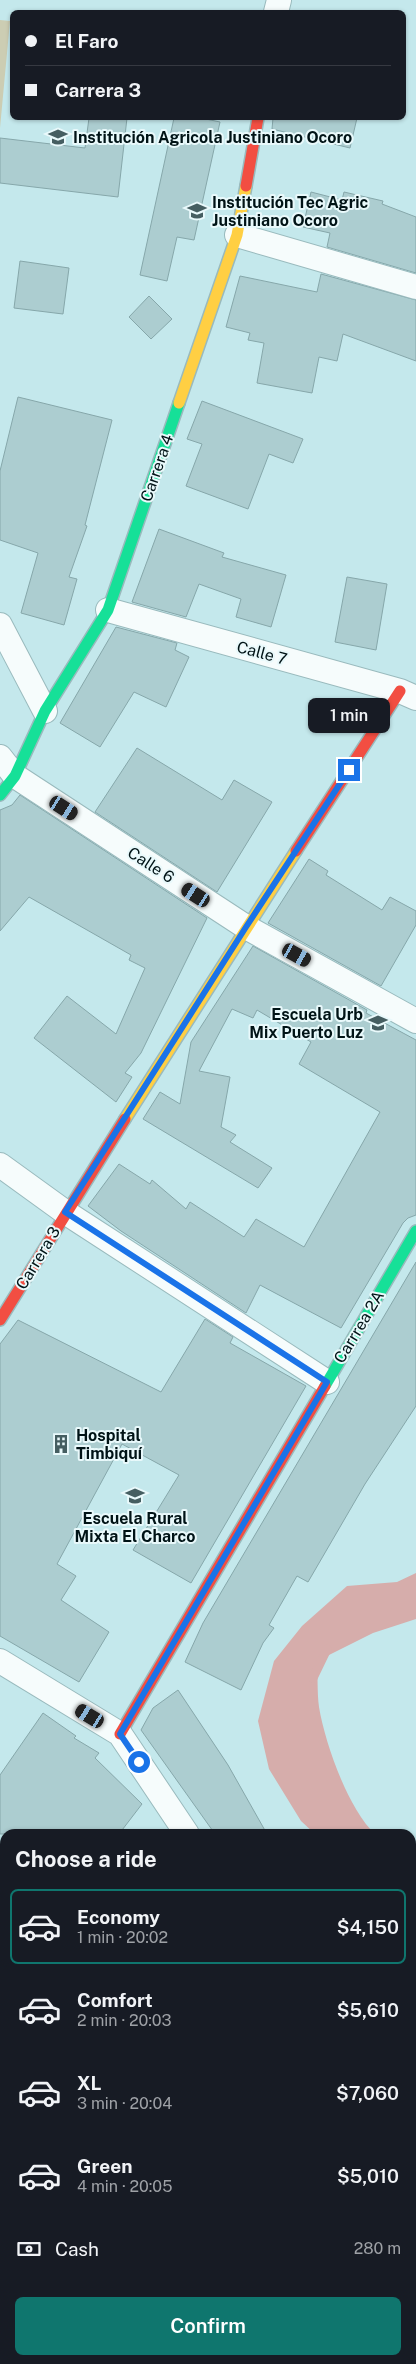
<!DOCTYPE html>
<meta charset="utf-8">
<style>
:root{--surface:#171b24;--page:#242831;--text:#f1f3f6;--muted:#9ea1a6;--line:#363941;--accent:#0f766e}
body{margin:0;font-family:"Public Sans",sans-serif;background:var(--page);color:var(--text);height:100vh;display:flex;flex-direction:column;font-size:19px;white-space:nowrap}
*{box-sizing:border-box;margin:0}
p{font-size:16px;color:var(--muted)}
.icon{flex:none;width:28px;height:28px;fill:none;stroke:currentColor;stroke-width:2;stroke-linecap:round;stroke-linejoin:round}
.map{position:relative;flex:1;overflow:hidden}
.drawer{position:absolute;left:0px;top:1829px;width:416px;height:536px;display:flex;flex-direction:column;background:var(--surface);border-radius:15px 15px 0 0;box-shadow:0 1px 4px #0004}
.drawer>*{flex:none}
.top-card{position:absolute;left:10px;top:10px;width:396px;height:110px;border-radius:8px;box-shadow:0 1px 4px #0004;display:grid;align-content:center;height:110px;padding:0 15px;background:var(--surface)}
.end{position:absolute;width:22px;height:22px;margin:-11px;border:6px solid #1a73e8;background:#fff;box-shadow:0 0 0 2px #fff}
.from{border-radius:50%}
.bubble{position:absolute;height:35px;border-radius:8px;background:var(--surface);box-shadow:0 1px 4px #0004;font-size:16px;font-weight:600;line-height:35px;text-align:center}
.car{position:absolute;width:15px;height:30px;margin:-15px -8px;border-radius:6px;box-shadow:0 0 4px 1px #0007;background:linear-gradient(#222 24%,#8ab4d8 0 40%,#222 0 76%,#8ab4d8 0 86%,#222 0)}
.top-card b{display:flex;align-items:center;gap:18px;height:48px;font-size:19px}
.top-card b+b{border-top:1px solid var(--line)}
.top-card i{width:12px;height:12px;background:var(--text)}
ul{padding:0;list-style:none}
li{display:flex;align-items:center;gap:15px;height:75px;margin:0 10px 8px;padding:0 5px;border:2px solid transparent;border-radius:8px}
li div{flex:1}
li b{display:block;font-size:19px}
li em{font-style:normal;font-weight:600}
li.on{border-color:var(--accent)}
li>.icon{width:45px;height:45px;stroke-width:1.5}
h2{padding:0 15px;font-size:22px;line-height:60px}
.pay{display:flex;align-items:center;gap:12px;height:55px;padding:0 15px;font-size:19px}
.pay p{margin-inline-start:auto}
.action{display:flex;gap:10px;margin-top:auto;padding:10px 15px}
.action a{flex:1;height:58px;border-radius:8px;background:var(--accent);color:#fff;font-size:20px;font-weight:600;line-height:58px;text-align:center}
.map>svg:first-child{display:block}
.green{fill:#cccdb3}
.water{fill:#d6adab}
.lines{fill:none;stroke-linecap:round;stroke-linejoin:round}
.stream{stroke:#d6adab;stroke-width:9}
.ferry{stroke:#5e040f;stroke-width:1;stroke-dasharray:6 5;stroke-linecap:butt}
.building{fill:#accdd0;stroke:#86a7aa}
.street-casing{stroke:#99babd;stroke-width:26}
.fast-casing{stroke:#99babd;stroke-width:14}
.slow-casing{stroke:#99babd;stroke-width:14}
.jam-casing{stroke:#99babd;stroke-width:14}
.street{stroke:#f6fcfc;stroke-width:24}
.fast{stroke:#16e098;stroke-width:11}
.slow{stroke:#ffcf43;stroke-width:11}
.jam{stroke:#f24e42;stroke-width:11}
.route{stroke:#1a73e8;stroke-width:6}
.labels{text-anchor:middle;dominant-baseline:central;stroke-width:4;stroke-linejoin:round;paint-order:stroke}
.poi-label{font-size:16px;font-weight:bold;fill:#001316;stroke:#e9f9fb;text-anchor:start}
.street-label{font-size:16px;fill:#001316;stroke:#e9f9fb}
</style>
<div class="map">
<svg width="416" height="2364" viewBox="0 0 416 2364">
<rect width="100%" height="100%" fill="#c4e8ec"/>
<path class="green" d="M 0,20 L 10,21 L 0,128 Z
M 5,2104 L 5,2166 L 0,2164 L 0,2121 Z"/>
<path class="water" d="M 416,1573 L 416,1619 L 373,1633 L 317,1661 C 318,1676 317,1692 319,1707 C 325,1743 348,1809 375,1834 L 315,1834 L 301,1821 L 269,1769 L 258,1721 L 274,1661 L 302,1626 L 347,1586 L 397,1582 Z
M 411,1867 L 416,1871 L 416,1951 L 411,1946 Z
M 0,2208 L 5,2208 L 5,2360 L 280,2360 L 283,2364 L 0,2364 Z
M 416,2299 L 416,2364 L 324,2364 L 355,2360 L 411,2360 L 411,2304 Z"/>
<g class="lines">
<path class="stream" d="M 313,1678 L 327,1649"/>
<path class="ferry" d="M 0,2301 L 5,2301
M 167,2364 L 174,2360"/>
</g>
<path class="building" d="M 89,118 L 127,118 L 118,197 L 0,183 L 0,138 L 85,148 Z
M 174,118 L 201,118 L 220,122 L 194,240 L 177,237 L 167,281 L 140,275 Z
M 273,118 L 357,118 L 350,148 L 272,129 Z
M 311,192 L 342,200 L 344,192 L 383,201 L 382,204 L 416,217 L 416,273 L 327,247 L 330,233 L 303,227 Z
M 20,261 L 69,268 L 63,314 L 14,308 Z
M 321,274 L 416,300 L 416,361 L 343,334 L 337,361 L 319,357 L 312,393 L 257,383 L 264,343 L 248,340 L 250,333 L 226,327 L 240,276 L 317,292 Z
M 149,296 L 172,319 L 151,339 L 129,317 Z
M 18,397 L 112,420 L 85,525 L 87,526 L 69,577 L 77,579 L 64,625 L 21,613 L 38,553 L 0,540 L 0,471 Z
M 202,401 L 303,439 L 293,463 L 269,454 L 248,509 L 186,486 L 202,444 L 187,439 Z
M 159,529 L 224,553 L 222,557 L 286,575 L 271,627 L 236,617 L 241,599 L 199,584 L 186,617 L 132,602 Z
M 347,577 L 387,584 L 376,650 L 335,642 Z
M 116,627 L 177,643 L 175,650 L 189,657 L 166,707 L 134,692 L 100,747 L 60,723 Z
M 137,748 L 222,800 L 234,780 L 272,802 L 217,892 L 95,812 Z
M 20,795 L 207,918 L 141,1053 L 125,1073 L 132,1077 L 116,1102 L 34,1038 L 67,996 L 116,1034 L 145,968 L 129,960 L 131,955 L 29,897 L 0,931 L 0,810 L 12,805 Z
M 309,859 L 328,871 L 326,875 L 382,910 L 390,897 L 416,911 L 416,925 L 381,986 L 268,923 Z
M 253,946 L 367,1010 L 366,1013 L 416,1040 L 416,1215 L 408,1218 L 403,1223 L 341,1328 L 260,1285 L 246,1313 L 121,1231 L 88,1206 L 119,1164 L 150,1184 L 152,1180 L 186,1209 L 190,1202 L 244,1237 L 256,1219 L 304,1247 L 380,1112 L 299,1064 L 311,1042 L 257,1010 L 253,1018 L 232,1009 L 199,1071 L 230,1077 L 221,1127 L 236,1135 L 230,1142 L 272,1168 L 258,1188 L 143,1119 L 160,1092 L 180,1104 L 191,1042 Z
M 416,1262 L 416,1406 L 365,1484 L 308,1582 L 297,1576 L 269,1625 L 274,1628 L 263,1643 L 241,1690 L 185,1662 L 203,1623 Z
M 205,1319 L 233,1337 L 230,1343 L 306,1386 L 191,1583 L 133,1550 L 179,1475 L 122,1444 L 57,1564 L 76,1576 L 61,1600 L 109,1632 L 79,1682 L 0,1636 L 0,1344 L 18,1320 L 161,1392 Z
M 178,1690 L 228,1765 L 267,1834 L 215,1834 L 141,1730 L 153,1708 Z
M 43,1713 L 76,1736 L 74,1738 L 99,1753 L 95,1758 L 142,1804 L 119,1834 L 0,1834 L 0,1775 Z"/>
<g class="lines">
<g class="street-casing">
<path id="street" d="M 276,12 L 279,0
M 237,235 L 416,287
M 108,610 L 400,691 L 416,698
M 0,625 L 45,711
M 0,757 L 15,776 L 246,927 L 416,1021
M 0,1165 L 65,1212 L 327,1382
M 0,1661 L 120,1734 L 187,1834
M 411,1896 L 416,1894
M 0,1959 L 5,1962
M 0,2095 L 5,2093"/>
</g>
<g class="fast-casing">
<path id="fast" d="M 0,795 L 15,776 L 45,711 L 108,610 L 179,403
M 325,1386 L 416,1231"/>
</g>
<g class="slow-casing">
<path id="slow" d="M 179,403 L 237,235 L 246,186
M 125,1119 L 296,851"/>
</g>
<g class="jam-casing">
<path id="jam" d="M 246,186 L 258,118
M 296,851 L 400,691
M 0,1320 L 125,1119
M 120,1734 L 325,1386"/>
</g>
<use href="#street" class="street"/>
<use href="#fast" class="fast"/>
<use href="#slow" class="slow"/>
<use href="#jam" class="jam"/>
</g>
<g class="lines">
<path class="route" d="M 139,1762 L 120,1734 L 327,1382 L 65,1212 L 246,927 L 349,770"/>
</g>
<defs>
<g id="school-bare" transform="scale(1.5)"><path d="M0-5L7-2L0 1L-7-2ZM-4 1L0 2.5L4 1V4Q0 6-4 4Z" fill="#455e61" stroke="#e9f9fb" stroke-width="2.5" paint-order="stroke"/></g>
<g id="building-bare" transform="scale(1.5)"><path d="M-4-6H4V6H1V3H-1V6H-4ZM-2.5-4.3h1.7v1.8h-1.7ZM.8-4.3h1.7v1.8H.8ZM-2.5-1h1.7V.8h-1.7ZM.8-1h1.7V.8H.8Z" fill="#455e61" stroke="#e9f9fb" stroke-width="2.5" paint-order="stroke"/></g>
</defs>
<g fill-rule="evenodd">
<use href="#school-bare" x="58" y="137"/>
<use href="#school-bare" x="197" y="211"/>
<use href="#school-bare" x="378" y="1023"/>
<use href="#building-bare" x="61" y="1444"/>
<use href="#school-bare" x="135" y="1496"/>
</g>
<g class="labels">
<g class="poi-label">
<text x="73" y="137">Institución Agricola Justiniano Ocoro</text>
<text x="212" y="202">Institución Tec Agric<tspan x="212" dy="18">Justiniano Ocoro</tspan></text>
<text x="363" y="1014" text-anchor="end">Escuela Urb<tspan x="363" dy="18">Mix Puerto Luz</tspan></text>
<text x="76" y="1435">Hospital<tspan x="76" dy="18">Timbiquí</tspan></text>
<text x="135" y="1518" text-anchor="middle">Escuela Rural<tspan x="135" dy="18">Mixta El Charco</tspan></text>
</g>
<g class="street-label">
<text transform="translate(157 468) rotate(-71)">Carrera 4</text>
<text transform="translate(262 653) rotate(15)">Calle 7</text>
<text transform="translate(151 865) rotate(33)">Calle 6</text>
<text transform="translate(38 1258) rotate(-59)">Carrera 3</text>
<text transform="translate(359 1327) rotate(-59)">Carrrea 2A</text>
</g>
</g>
</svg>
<i class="end from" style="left:139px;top:1762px"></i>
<i class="end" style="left:349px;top:770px"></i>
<div class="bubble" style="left:308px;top:698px;width:82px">1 min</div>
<i class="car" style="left:64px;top:808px;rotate:123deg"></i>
<i class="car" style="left:196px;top:895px;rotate:303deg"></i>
<i class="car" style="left:297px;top:955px;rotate:119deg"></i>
<i class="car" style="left:90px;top:1716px;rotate:301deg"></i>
<div class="top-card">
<b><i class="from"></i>El Faro</b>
<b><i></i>Carrera 3</b>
</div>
<section class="drawer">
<h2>Choose a ride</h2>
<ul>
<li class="on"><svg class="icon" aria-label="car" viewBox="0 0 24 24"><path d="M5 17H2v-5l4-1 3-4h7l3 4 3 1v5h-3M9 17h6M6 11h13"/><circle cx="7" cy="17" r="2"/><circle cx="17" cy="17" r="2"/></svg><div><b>Economy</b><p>1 min · 20:02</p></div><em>$4,150</em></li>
<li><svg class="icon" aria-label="car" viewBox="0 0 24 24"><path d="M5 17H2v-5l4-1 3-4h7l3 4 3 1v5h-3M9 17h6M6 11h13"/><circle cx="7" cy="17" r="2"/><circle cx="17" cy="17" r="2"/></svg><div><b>Comfort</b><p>2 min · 20:03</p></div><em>$5,610</em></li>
<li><svg class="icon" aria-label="car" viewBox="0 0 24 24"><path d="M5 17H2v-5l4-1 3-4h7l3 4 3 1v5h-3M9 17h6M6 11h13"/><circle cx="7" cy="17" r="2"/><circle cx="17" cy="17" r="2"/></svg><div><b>XL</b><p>3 min · 20:04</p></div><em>$7,060</em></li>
<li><svg class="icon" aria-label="car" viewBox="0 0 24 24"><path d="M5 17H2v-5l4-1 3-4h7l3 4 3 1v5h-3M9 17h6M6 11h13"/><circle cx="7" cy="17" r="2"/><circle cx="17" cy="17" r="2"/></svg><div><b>Green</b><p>4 min · 20:05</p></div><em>$5,010</em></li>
</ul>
<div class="pay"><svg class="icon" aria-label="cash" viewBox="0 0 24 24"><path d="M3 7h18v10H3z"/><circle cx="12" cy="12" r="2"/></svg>Cash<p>280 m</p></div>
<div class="action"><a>Confirm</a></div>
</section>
</div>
